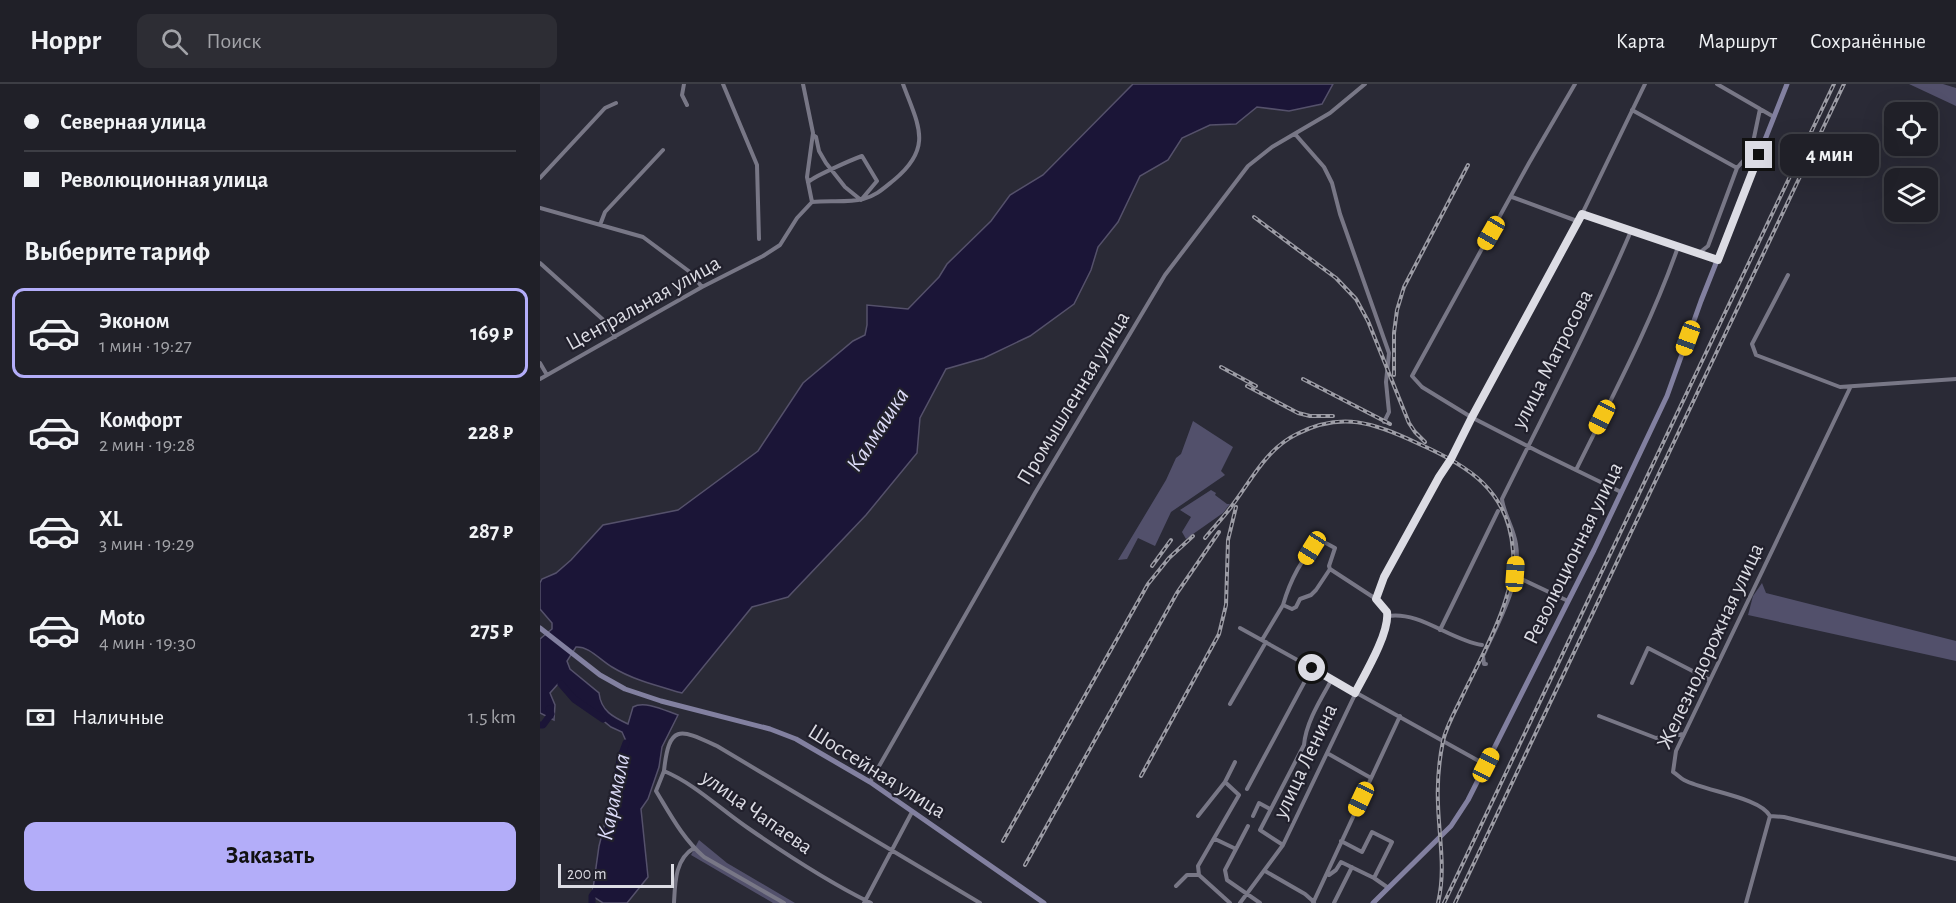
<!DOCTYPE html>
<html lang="ru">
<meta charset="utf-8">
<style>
:root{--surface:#202028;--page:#2d2d34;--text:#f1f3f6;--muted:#a2a3a8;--line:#3d3e45;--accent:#b3adf9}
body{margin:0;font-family:"Alegreya Sans",sans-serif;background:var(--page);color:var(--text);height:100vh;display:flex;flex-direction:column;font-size:22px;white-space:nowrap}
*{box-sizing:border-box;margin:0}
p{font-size:20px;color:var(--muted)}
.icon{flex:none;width:33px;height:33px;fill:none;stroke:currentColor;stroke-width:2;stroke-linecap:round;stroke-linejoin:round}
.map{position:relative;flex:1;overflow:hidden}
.drawer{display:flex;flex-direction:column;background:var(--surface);width:540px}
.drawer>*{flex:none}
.top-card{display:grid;align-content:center;height:132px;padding:0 24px;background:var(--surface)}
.controls{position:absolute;left:1344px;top:18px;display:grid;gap:12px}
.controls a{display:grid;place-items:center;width:54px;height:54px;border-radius:12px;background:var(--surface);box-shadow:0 6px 24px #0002,0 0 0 2px var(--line);font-size:30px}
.scale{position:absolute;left:18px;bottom:15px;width:116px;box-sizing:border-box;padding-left:6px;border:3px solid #dcdce4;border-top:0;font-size:16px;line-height:21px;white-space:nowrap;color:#dcdce4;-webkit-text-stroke:4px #21202c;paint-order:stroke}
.end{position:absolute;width:27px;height:27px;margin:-14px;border:8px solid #dcdce4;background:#111;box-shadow:0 0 0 3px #111}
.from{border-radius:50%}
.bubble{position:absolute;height:42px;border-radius:12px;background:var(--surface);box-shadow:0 6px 24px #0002,0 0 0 2px var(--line);font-size:20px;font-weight:700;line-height:42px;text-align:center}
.car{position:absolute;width:18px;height:36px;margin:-18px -9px;border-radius:8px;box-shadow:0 0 4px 2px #0007;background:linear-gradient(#f5c518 24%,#345 0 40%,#f5c518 0 76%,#345 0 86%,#f5c518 0)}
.top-card b{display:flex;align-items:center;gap:21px;height:57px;font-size:22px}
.top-card b+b{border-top:2px solid var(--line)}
.top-card i{width:15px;height:15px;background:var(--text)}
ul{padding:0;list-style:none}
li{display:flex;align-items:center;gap:18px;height:90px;margin:0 12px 9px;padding:0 12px;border:3px solid transparent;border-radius:12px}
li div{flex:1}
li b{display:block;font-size:22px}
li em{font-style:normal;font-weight:700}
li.current{border-color:var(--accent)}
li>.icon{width:54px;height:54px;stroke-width:1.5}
h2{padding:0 24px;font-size:27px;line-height:72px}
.pay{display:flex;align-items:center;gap:15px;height:66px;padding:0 24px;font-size:22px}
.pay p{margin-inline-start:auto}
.action{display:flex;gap:12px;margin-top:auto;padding:12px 24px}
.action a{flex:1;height:69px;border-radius:12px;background:var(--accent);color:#111;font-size:24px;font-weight:700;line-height:69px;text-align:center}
header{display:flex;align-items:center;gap:36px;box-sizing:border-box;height:84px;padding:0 30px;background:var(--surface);border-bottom:2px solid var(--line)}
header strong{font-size:28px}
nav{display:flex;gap:33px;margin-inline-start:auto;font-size:21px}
.search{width:420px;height:54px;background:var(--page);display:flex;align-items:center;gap:15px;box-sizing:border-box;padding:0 21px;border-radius:12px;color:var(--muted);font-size:22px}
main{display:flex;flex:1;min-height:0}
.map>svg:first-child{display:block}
.green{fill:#52506b}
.water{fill:#1b1537;stroke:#55516b;stroke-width:1.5}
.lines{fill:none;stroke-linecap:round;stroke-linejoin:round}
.river{stroke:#1b1537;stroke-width:7}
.minor{stroke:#787786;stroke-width:4}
.secondary{stroke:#8280a0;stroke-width:5}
.rail-casing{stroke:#9c9ca5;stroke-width:4}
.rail{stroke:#21202c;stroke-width:1.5;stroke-dasharray:4.5;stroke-linecap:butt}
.route{stroke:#dcdce4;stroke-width:8}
.labels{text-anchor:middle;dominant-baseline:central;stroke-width:4.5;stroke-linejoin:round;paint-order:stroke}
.street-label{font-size:22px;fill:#dcdce4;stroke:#21202c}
.water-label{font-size:24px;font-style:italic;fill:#dbdaf6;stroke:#21202c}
</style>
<header>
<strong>Hoppr</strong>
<div class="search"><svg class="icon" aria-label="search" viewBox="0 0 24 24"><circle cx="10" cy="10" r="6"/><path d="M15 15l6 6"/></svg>Поиск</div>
<nav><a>Карта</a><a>Маршрут</a><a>Сохранённые</a></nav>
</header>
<main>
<section class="drawer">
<div class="top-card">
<b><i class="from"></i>Северная улица</b>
<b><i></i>Революционная улица</b>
</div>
<h2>Выберите тариф</h2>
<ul>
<li class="current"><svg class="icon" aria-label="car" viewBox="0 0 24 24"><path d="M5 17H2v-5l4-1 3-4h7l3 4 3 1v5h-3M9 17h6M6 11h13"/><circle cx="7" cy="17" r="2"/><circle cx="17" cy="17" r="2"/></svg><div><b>Эконом</b><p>1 мин · 19:27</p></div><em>169 ₽</em></li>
<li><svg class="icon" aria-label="car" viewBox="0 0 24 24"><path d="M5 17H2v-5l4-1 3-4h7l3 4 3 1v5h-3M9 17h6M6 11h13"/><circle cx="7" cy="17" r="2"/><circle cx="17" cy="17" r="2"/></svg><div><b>Комфорт</b><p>2 мин · 19:28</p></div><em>228 ₽</em></li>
<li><svg class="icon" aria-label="car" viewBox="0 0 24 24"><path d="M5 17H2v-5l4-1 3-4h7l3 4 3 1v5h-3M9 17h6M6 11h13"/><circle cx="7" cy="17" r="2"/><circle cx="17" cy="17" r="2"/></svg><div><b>XL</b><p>3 мин · 19:29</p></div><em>287 ₽</em></li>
<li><svg class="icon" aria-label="car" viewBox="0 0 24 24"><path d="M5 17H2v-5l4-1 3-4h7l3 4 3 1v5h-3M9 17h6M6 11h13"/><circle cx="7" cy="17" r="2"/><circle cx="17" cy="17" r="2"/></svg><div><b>Moto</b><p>4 мин · 19:30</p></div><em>275 ₽</em></li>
</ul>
<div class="pay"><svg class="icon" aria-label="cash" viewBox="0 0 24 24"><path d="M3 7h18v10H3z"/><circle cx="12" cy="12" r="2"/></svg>Наличные<p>1.5 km</p></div>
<div class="action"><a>Заказать</a></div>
</section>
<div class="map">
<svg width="1416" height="819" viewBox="0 0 1416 819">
<rect width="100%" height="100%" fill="#2a2a36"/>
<path class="green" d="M 1369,0 L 1403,0 L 1416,4 L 1416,22 Z
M 653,337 L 693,363 L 681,387 L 685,391 L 631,428 L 615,462 L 598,454 L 587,475 L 578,476 L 626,396 L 636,374 L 641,370 Z
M 671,406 L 676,409 L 675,411 L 687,420 L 690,420 L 683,429 L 646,455 L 642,448 L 651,433 L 640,426 Z
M 1222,499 L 1226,509 L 1416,557 L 1416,577 L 1208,531 L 1213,512 Z
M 159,756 L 187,779 L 255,819 L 233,819 L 151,771 Z"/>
<path class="water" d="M 593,0 L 793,0 L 782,20 L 749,27 L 717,23 L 696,40 L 670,41 L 642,54 L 628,76 L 600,92 L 578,138 L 558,163 L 551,186 L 534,220 L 490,252 L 444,274 L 406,285 L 380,334 L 377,369 L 326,431 L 248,513 L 212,523 L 142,609 C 118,602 93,596 72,583 C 60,576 49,562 36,563 L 27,577 L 30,585 L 59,609 C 61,627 73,633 88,640 L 93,623 C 105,616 126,627 138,631 L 122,663 L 119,683 L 108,715 L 101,725 L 108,793 L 87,819 L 63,819 L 52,812 L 59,762 L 86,657 L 82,648 L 71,643 L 18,600 L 10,609 L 15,621 L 14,636 L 0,629 L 0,555 L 12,545 L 12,539 L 0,525 L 0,499 L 2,495 L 16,489 L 31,476 L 63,441 L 138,426 L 218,367 L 263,299 L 313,257 L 325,251 L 327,241 L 327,221 L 368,225 L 399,193 L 407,180 L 451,137 L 470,111 L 503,91 Z"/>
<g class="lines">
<path class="river" d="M 21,600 L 34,615 L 63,635
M 0,641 L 3,641 L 11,630 L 9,625
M 78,691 L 80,675 L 86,659
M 52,819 L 52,812 L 57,805"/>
<path class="minor" d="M 144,0 L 142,11 L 147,21
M 183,0 L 217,81 L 219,155
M 263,0 L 273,49 L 267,93 L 272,118
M 1035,0 L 989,79 L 872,292 L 882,303 L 931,333 L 1001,369 L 1081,408
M 1177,0 L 1234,33
M 1092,26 L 1197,84
M 755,50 L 784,83 L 792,99 L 800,130 L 849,269 L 846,298 L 849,328 L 844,338
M 0,94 L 65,24 L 76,19
M 268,98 C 277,91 311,76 322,72 L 337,97 L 321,116 L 305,103 L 286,79 L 279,67 L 276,53 L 273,51
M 972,113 L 1037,137
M 272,118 C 289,116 307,119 323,115 C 336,112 344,104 354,96 C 394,63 378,41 363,0
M 0,124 L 103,153 L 150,188 L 162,203
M 1042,130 L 1178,176
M 60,141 L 65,128 L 123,66
M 1159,169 L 1168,162 L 1197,84 L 1211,68 L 1220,25
M 0,179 L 69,241 L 75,253
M 1248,191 L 1212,260 L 1216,271 L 1300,303 L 1416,295
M 0,279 L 7,291
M 0,295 L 162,203 L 223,172 L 240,161 L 257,134 L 272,118
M 1036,386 C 1072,313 1111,240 1138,163
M 975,492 L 1028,517
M 743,521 C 749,500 763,468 782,457 L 795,464 L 789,482 L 790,485
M 848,532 C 880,527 910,556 942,561
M 700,544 L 946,681
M 900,546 L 958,427
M 722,556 L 743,521 L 752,525 L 756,523 L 760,515 L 771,511 L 776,506 L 790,485 L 836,515
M 946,580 L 944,580 L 943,572 C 958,538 982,499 976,460 C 974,445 963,428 962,415 C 1006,326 1052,238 1091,147
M 1092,599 L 1108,564 L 1170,596
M 690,620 L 726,558
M 1059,632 L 1116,654 L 1144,650
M 787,669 L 831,694
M 124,687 L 116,707 C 130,730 143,755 164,773 L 244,819
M 330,698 L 495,409 L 625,191 L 708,82 L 732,63 L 790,29 L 825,0
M 707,705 L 772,584
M 658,732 L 685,698
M 713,732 L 719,719 L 730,725
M 1230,732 C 1220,713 1164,707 1144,696 C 1140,694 1137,690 1133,688 L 1136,667 L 1310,304
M 1230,732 L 1244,733 L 1416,775
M 708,742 L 685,786 L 687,796 L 720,819
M 675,755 L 696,765
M 801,757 L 822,768 L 832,748 L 852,758 L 834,794
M 743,761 L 720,746 L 764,661 C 766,638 781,615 792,595
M 725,787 L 765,810 L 774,818
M 789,791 L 796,786 L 801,778 L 834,794 L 847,803
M 636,802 L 647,791 L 659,791
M 134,819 C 135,799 135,775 154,764
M 324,819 L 372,728
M 331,819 C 288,798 247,771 208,744 C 180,725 155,700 124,687 C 129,639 140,645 177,662 L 440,819
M 690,819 L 659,791 L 658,782 L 699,711 L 685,698 L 695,678
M 700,819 L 743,761 L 843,552 L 847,539 L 847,528 L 836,515 L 844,493 L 899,393 L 911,375 L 931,333 L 1042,130 L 1105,0
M 773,819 L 860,632
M 794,819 L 812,783
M 1206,819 L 1230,732"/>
<path class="secondary" d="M 0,544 L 60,591 L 85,605 L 121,617 L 230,645 L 256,655 L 330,698 L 504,819
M 833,819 L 911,742 L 928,716 L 1054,466 L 1127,312 L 1161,217 L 1247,0"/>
<g class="rail-casing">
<path id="rail" d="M 714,133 L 796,194 L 816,215 L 828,237 L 869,339 L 875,348 L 885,358
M 681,283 L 716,302
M 854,291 L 854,249 L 857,226 L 864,203 L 928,81
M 763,295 L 850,340
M 707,302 L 758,329 L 770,332 L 793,332
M 665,454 C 673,444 683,434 691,423 C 711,397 726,365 757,350 C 802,327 834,339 877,359 C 927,381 969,406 973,467 C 976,516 939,576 919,619 C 913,631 906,644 903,657 C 899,677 897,699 898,720 C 899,754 906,786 898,819
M 612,482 L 631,456
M 601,692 L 679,550 L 686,521 L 688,456 L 696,423
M 463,757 L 608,500 L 629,474 L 653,452
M 485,781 L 637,509 L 679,448
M 904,819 L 1294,0
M 915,819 L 1304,0"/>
</g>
<use href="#rail" class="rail"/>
</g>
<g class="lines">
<path class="route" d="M 772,584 L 815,609 C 825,590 850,548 847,528 L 836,515 L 844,493 L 899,393 L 911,375 L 932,333 L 1042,130 L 1178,176 L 1219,71"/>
</g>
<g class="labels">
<g class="street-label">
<text transform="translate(103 219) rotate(-29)">Центральная улица</text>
<text transform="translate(1012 275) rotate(-63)">улица Матросова</text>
<text transform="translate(533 314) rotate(-59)">Промышленная улица</text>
<text transform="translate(1033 469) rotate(-64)">Революционная улица</text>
<text transform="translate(1170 562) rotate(-65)">Железнодорожная улица</text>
<text transform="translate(765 677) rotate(-65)">улица Ленина</text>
<text transform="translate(337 687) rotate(32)">Шоссейная улица</text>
<text transform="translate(217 728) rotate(35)">улица Чапаева</text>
</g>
<g class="water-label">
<text transform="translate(338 346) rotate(-57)">Калмашка</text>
<text transform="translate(74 713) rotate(-78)">Карамала</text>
</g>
</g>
</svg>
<div class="controls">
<a><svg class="icon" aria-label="locate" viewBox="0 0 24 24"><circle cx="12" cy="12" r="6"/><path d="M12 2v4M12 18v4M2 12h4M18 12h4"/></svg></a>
<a><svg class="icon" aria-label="layers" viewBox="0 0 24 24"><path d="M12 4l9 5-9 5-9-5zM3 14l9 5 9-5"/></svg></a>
</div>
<div class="scale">200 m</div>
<i class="end from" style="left:772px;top:584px"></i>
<i class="end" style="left:1219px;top:71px"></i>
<div class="bubble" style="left:1240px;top:50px;width:99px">4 мин</div>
<i class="car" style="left:951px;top:149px;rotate:210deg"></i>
<i class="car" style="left:1148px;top:254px;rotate:200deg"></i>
<i class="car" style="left:1062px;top:333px;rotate:207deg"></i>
<i class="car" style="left:772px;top:464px;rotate:212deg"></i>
<i class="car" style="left:975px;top:490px;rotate:4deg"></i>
<i class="car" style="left:946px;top:681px;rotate:27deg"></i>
<i class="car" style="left:821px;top:715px;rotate:205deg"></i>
</div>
</main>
